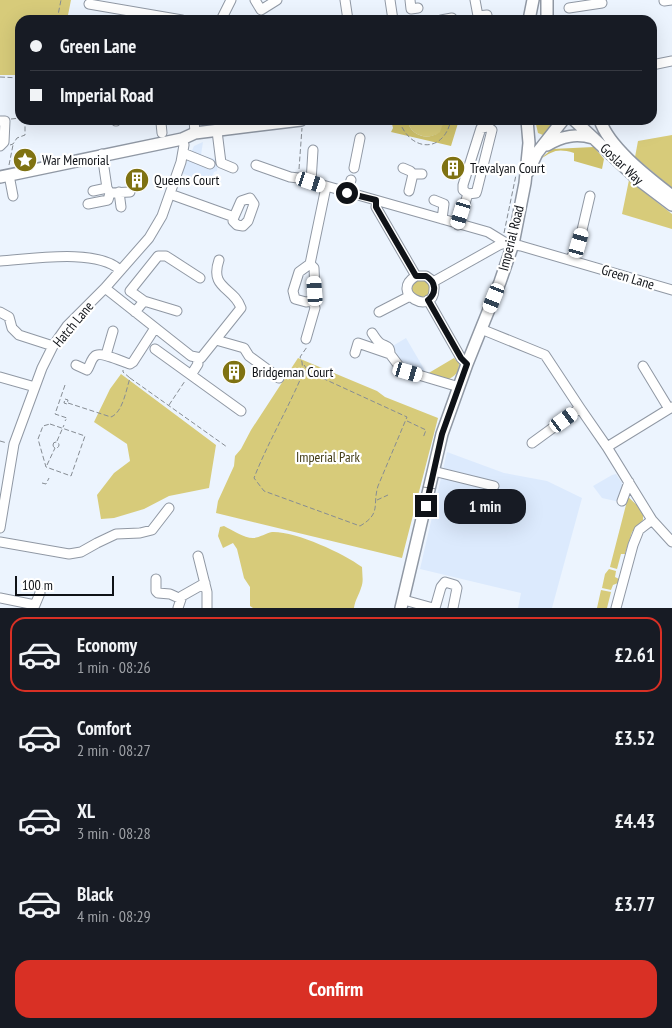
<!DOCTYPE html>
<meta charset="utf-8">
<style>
:root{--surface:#171b24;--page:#242831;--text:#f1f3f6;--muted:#9ea1a6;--line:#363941;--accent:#d93025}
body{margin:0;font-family:"PT Sans Narrow",sans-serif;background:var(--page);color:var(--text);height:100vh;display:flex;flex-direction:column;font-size:19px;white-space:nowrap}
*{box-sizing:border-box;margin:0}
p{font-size:16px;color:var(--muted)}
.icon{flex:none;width:28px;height:28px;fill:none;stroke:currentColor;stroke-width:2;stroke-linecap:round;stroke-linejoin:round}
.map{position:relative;height:608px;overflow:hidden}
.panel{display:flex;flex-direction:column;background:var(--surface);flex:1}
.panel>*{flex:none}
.hud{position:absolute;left:15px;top:15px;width:642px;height:110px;border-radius:15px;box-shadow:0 5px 20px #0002;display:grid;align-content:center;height:110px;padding:0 15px;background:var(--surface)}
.scale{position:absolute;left:15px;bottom:12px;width:99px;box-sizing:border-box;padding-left:5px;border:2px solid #0f1217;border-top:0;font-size:14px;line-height:18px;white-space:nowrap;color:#0f1217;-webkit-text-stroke:4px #fff;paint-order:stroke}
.end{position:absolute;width:22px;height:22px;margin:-11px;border:6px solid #0f1217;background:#fff;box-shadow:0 0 0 2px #fff}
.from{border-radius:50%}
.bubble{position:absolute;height:35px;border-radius:15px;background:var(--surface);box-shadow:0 5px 20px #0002;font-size:16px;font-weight:800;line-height:35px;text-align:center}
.car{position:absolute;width:15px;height:30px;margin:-15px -8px;border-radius:6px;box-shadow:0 0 4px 1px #0007;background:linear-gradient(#fff 24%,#345 0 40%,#fff 0 76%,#345 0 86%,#fff 0)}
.hud b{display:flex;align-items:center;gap:18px;height:48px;font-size:19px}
.hud b+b{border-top:1px solid var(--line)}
.hud i{width:12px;height:12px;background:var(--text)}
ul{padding:9px 0 0;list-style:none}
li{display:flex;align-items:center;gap:15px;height:75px;margin:0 10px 8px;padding:0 5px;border:2px solid transparent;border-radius:15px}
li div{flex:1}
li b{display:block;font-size:19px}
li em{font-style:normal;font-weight:800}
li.active{border-color:var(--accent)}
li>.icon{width:45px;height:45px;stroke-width:1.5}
.primary-button{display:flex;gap:10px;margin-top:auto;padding:10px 15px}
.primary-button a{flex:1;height:58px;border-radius:15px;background:var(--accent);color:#fff;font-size:20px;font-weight:800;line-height:58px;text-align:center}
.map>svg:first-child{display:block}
.built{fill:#dceafd}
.green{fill:#d7cb7a}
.forest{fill:#cfc26c}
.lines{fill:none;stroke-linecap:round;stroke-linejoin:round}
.minor-casing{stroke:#9098a4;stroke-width:11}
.major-casing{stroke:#9098a4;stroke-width:14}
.path{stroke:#868c93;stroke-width:1;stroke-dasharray:5 2.5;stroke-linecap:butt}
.minor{stroke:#fff;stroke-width:9}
.major{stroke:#fff;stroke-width:11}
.path-bridge{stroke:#868c93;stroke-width:1;stroke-dasharray:5 2.5;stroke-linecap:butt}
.route{stroke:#0f1217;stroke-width:6}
.labels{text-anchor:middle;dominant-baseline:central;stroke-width:4.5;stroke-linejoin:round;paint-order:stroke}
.poi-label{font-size:14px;fill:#0f1217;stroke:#fff;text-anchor:start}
.street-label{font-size:14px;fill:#0f1217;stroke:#fff}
.park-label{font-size:14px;fill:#413b16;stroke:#fff}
</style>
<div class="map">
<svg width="672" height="608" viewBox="0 0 672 608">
<rect width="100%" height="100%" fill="#ecf4fe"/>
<path class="built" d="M 203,142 L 201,155 L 218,160 L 217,171 L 214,172 L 209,184 L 182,173 L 194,146 Z
M 406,338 L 427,374 L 409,369 L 401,364 L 396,352 L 391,347 Z
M 447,452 L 504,473 L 547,481 L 582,498 L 552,608 L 518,608 L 521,593 L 420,569 Z
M 616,474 L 626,489 L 620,502 L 602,498 L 593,486 L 612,475 Z"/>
<path class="green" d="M 0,0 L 71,0 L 67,20 L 20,20 L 20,75 L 0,75 Z
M 407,120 L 444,120 L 441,132 C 427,141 411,136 407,120 Z
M 535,120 L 554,120 L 555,121 L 543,135 L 538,133 Z
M 672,135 L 672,188 L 635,157 L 638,141 Z
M 629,180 L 672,214 L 672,229 L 622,214 Z
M412 289a9 9 0 1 1 18 0a9 9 0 1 1-18 0Z
M 298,358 L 377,391 L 385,397 L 438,418 L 402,558 L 216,513 L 218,501 L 234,466 L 235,456 L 241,449 L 251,430 Z
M 454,358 L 459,363 C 459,373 455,376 447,380 L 427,374 Z
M 121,374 L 216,445 L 209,488 L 169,496 L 144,509 L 114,518 L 101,519 L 97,495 L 114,473 L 130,461 L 127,444 L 94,422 L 110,389 Z
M 625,494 L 640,508 L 643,515 L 643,520 L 632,532 L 625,554 L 621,554 L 617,569 L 610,567 L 627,501 Z
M 224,526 C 232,530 244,538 253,538 C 259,538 266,533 272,532 C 295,531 343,553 362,567 C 362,574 364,581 361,588 C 359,595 355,600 354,608 L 253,608 L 250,606 L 250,587 L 244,578 L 237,549 L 233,543 L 223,548 L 218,536 L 220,527 Z
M 609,569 L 616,571 L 615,577 L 619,579 L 618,583 L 613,585 L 611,590 L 602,588 L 605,574 Z
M 601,590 L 611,592 L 607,608 L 597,608 Z"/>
<path class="forest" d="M 391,120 L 407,120 C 411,136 427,141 440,132 L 444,120 L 459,120 L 451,146 L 391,132 L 393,128 Z
M 594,147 L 604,159 L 602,169 L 574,161 L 574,153 C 557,148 553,151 539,160 L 552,149 Z"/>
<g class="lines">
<g class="minor-casing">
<path id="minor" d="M 255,0 L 261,10 L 277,0
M 345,0 L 348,20
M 390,0 L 393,20
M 410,0 L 411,9 L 418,8
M 475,0 L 478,16 L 487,15
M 664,1 L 672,0
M 89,4 L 182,20
M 569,8 L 602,3
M 221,20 L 231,0
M 441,20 L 452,18 L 452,20
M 652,65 L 672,61
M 194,120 L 195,133
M 0,121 L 5,121 L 4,142 L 0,146
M 116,121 L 117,120
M 217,131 L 221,163 L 233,168
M 162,133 L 161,123 L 163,120
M 183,153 L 210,164
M 102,154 L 107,188
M 256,165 L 290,177 L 298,178 L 488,232 L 506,243 L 521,246 L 672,290
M 354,168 L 360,138
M 403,168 L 410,171 L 413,174 L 422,174
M 9,175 L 13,196
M 311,182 L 313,150
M 107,188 L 110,193 L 130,192
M 93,191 L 107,188
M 409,191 L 413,174
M 119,192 L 121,207
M 347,193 L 351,180
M 170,194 L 234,217 L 241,201 L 250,198 L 254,204 L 248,221 L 243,226 L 237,225 L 233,221 L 234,217
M 434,200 L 444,204 L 442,219
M 377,201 L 376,207 L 416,276 L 426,276 C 431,279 435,283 434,289 C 434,317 388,293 416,276
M 465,203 L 468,194 L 463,190 L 463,185 L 481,128 L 488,127 L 492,130 L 477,190 L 476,193 L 468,194
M 88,204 L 108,200 L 110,193
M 458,225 L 461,214
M 570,260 L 579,243 L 590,196
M 0,261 C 31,259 97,248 120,270
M 310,264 L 299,272 L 293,291 L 295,299 L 306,302 L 313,301 L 315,291 L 314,268 L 310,264 L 326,187
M 433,282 L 499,245 L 506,243
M 105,288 L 191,356 L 201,358 L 241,308 C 234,287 209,289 219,260
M 428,300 L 461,358 L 467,364
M 144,301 L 177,311
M 0,312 L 9,317 L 12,328 L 19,335 L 53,346
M 135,312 L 144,301 L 130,291 L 158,256 L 166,256 L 200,278
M 379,312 L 410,296
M 481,329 L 545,355 L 580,408 L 607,447 L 652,520 L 672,542
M 372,333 C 374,336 377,341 380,343 C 386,347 390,345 390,354
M 306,339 L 315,308 L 313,301
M 216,340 L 244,348 L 249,356 L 279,378
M 155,349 L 241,411
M 355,353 L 358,343 L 390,354 L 402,370 L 459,387
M 106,355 L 113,331
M 76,365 L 87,370 C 90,366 91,359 95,356 C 100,351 123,362 130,364 L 133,362 L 155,328
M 643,366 L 669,409
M 191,375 L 198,364 L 197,358
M 0,377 L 35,387
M 532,443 L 580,408
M 607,447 L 672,407
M 433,471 L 494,486
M 622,501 L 629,482
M 0,528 L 14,444 L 42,368 L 53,346 L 67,326 L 105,288 L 149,238 L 162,216 L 181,162 L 184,145 L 182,139
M 0,542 L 69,554 L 81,552 L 97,543 L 116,534 L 140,533 L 152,530 L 169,508
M 198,556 L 207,592 L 207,608
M 156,579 L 156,591 L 158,593 L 170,594 L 181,599
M 0,598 L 35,605 L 40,593
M 404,600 L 433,608
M 178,608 L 182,596 L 205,583
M 435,608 L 441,587 L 445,582 L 455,585 L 457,588 L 453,608
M 616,608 L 633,545 L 639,530 L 652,520"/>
</g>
<g class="major-casing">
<path id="major" d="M 547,0 L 547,20
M 529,20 L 533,0
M 574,120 L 635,177 L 672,205
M 600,120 C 609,148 649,178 672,196
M 547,145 C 562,136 576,133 593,138
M 528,172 L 537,153 L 563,120
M 0,177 L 182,139 L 195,133 L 301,120
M 401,608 L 442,434 L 467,364 L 500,282 L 513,244 L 525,183 L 529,143 L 527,120"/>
</g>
<path class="path" d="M 57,20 L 61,0
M 0,77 L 20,78
M 11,119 L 20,118
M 399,120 C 409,151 443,155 451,120
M 10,145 L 13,144 L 17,138 L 25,135 L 25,120
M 9,165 L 13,145
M 299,169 L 302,128
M 504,233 L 516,175
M 304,365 L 309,372
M 309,372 L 407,417 L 378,486 C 372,505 382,513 360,526 L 264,491 L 254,478 C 268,442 288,409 303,373 Z
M 303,373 L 302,362 L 300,357 L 307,347
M 130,378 L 227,447
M 65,385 L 55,414 L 67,418 L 65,421
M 65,399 L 68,400 L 67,404 L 64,403 Z
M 68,403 L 111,417 C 123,412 126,390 130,378 L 123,372 L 123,370
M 169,405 L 185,381
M 407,421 L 426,430 L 423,438
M 50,424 L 85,436 L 71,476 L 46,467 L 38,439 L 43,426 Z
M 0,441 L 7,443
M 57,441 L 64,425
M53 445a3 3 0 1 1 6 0a3 3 0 1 1-6 0Z
M 47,465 L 55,448
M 42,483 L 46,484 L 49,478
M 377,500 L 388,495"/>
<use href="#minor" class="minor"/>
<use href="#major" class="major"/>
<path class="path-bridge" d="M 423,487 L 437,489"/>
</g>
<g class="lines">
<path class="route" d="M 347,193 L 376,200 L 376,207 L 416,276 L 426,276 C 436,282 437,293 428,300 L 461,358 L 467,364 L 442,434 L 426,506"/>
</g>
<defs>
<g id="sight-disc" transform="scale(1.25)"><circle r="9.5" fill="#7f7212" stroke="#fff"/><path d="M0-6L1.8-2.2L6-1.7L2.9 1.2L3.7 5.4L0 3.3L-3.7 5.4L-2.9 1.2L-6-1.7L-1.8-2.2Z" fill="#fff"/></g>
<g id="building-disc" transform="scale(1.25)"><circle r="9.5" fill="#7f7212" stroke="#fff"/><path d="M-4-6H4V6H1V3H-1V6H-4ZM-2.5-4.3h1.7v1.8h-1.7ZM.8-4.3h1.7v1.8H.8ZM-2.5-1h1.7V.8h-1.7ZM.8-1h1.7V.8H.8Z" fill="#fff"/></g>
</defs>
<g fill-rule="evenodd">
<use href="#sight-disc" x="25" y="160"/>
<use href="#building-disc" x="453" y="168"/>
<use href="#building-disc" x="137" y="180"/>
<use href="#building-disc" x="234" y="372"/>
</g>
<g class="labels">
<g class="poi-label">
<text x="42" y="160">War Memorial</text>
<text x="470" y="168">Trevalyan Court</text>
<text x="154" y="180">Queens Court</text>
<text x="252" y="372">Bridgeman Court</text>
</g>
<g class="street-label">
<text transform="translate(622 164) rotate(43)">Goslar Way</text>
<text transform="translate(511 238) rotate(-76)">Imperial Road</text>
<text transform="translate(628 277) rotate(17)">Green Lane</text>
<text transform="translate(73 324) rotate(-50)">Hatch Lane</text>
</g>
<g class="park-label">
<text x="328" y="457">Imperial Park</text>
</g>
</g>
</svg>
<div class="scale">100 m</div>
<i class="end from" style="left:347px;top:193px"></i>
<i class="end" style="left:426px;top:506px"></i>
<div class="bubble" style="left:444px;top:489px;width:82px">1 min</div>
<i class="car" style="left:311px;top:182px;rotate:108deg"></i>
<i class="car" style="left:461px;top:214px;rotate:197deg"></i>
<i class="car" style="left:579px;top:243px;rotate:16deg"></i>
<i class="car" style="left:315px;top:291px;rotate:356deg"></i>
<i class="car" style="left:494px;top:298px;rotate:202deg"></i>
<i class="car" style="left:408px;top:372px;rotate:106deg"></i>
<i class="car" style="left:564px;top:420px;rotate:54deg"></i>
<div class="hud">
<b><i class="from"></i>Green Lane</b>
<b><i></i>Imperial Road</b>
</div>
</div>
<section class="panel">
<ul>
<li class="active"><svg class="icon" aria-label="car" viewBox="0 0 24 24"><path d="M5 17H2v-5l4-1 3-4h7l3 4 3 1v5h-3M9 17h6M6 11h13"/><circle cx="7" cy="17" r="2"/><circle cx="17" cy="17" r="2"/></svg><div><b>Economy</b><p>1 min · 08:26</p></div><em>£2.61</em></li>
<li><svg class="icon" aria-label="car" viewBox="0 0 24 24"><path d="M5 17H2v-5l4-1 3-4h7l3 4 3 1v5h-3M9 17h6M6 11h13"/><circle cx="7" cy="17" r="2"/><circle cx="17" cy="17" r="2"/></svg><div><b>Comfort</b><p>2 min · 08:27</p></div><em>£3.52</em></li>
<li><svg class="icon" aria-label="car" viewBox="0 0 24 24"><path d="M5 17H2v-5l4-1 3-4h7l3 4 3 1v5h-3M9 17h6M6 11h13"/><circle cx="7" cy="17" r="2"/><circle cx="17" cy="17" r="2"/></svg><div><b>XL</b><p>3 min · 08:28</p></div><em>£4.43</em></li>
<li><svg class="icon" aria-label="car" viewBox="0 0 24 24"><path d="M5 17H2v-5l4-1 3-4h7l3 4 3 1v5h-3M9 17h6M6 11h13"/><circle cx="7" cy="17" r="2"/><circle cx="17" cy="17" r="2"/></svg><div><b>Black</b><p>4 min · 08:29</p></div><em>£3.77</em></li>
</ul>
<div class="primary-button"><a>Confirm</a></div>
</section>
